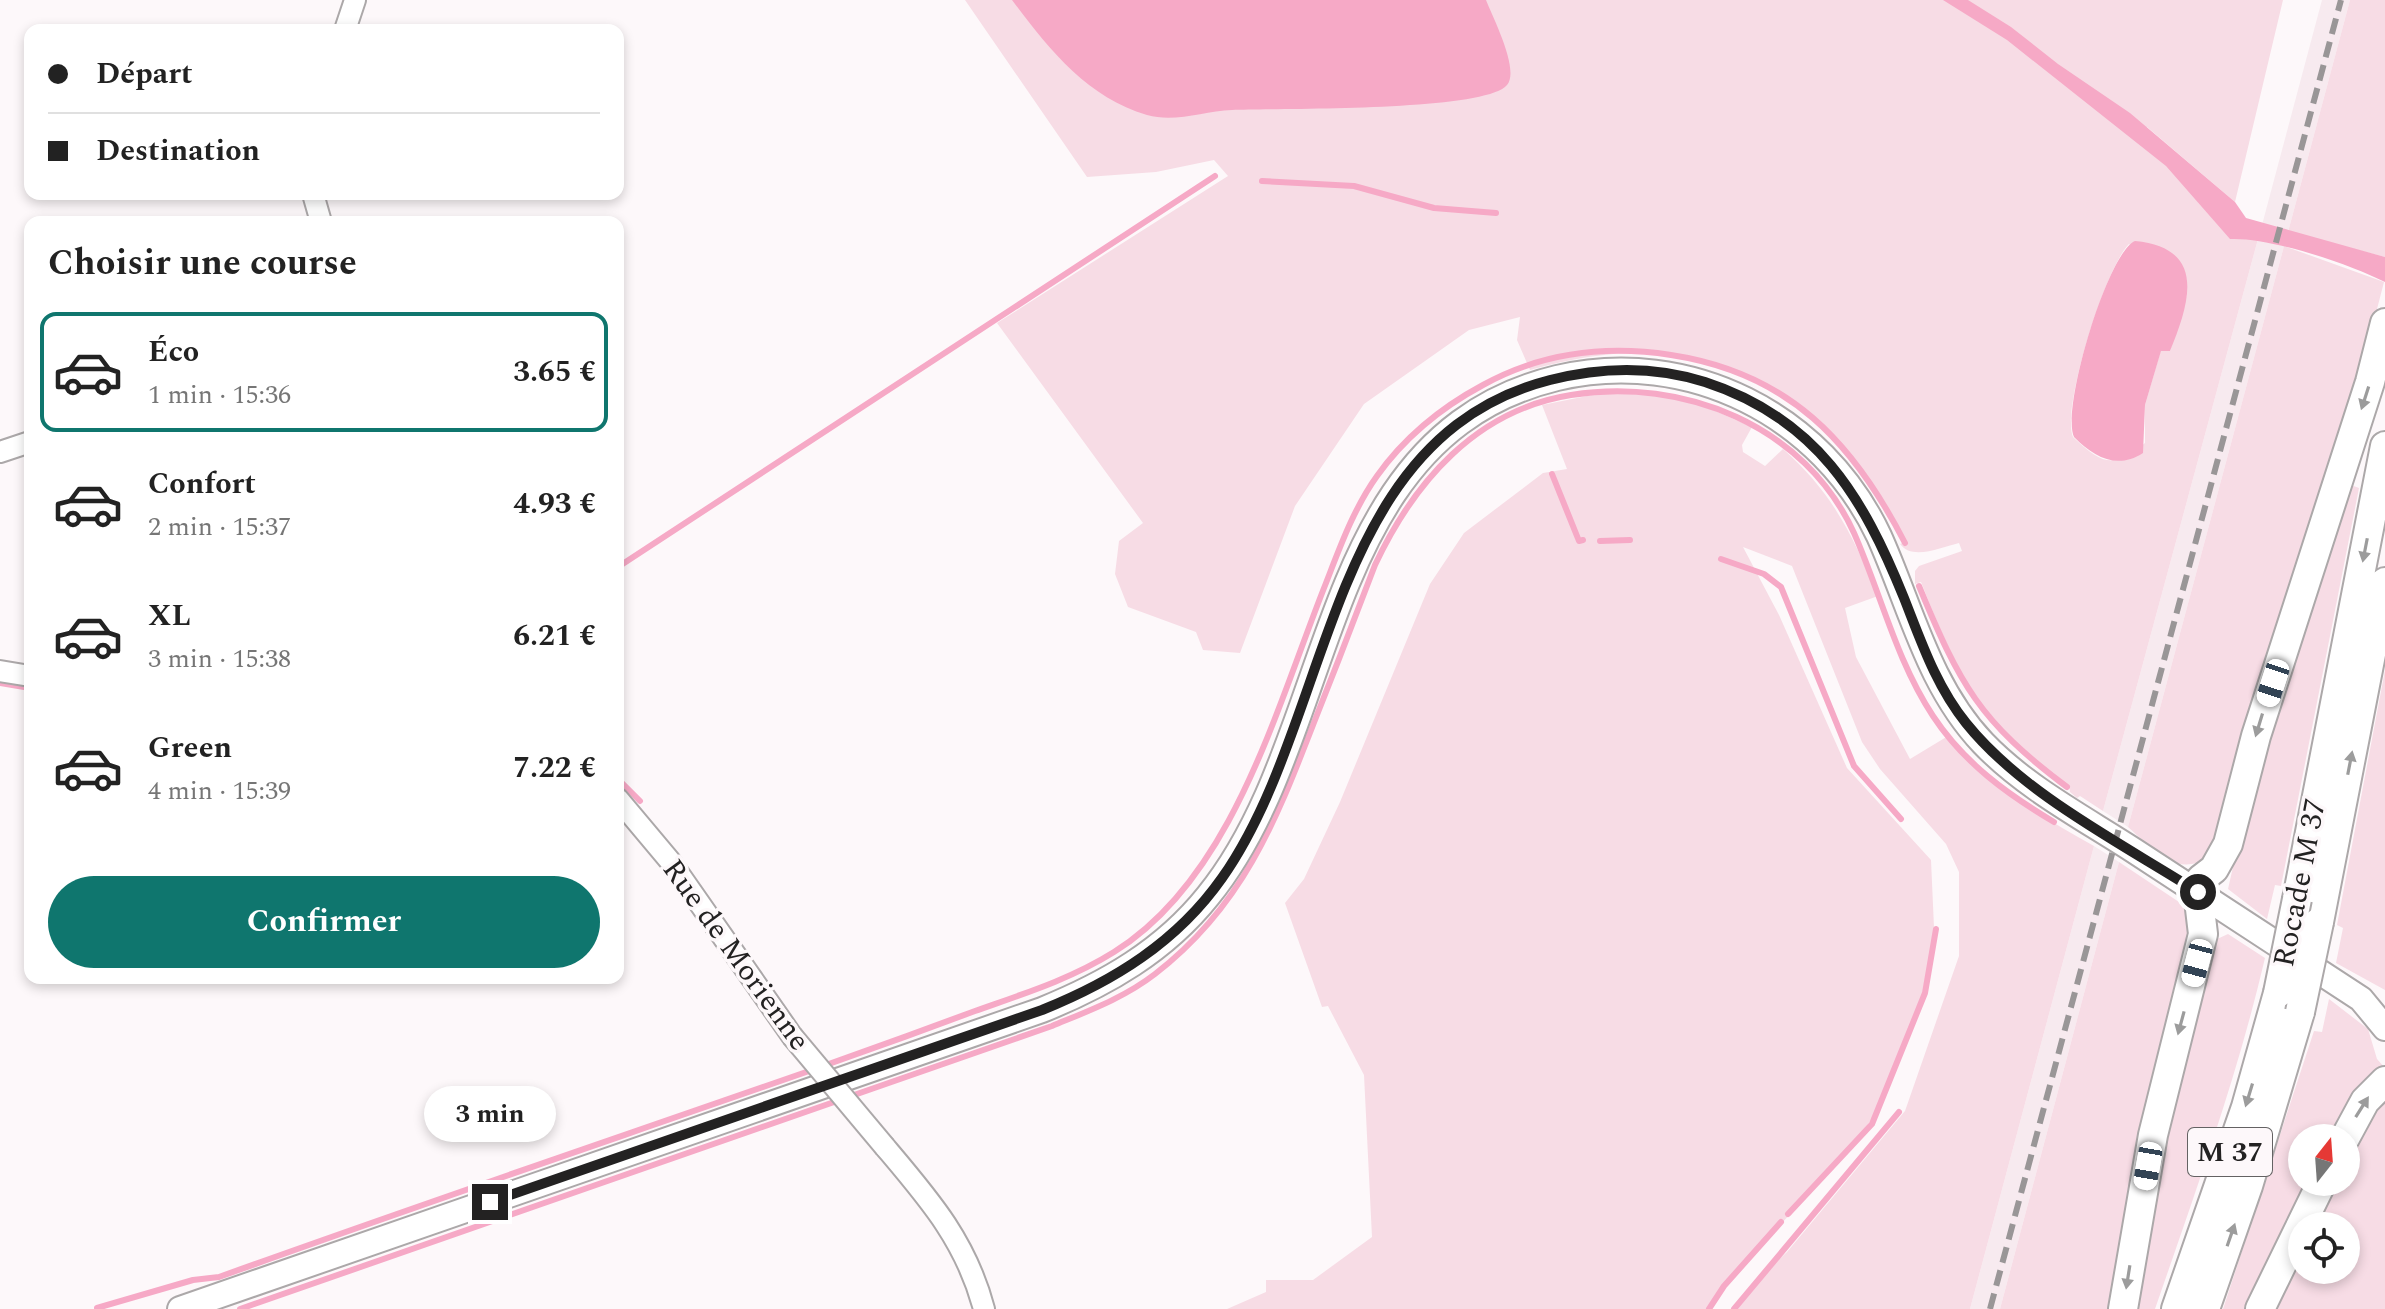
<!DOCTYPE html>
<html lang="fr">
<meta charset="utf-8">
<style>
:root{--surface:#fff;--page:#f2f2f2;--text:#222;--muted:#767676;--line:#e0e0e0;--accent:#0f766e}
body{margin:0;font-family:Spectral,serif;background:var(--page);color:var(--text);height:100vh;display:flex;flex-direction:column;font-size:30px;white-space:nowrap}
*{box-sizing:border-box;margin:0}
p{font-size:26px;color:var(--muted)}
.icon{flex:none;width:44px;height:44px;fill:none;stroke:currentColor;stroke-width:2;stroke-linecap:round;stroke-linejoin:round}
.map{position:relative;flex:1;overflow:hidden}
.panel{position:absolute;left:24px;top:216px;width:600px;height:768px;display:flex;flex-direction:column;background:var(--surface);border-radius:16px;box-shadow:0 4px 12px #0003}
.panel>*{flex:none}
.top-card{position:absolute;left:24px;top:24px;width:600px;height:176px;border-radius:16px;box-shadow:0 4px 12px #0003;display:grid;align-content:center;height:176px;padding:0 24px;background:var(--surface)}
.needle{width:52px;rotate:17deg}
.controls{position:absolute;left:2288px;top:1124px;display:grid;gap:16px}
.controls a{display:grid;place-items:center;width:72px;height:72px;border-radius:50%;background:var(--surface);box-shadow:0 4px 12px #0003;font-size:40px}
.end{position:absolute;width:36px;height:36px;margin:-18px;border:10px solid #232222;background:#fff;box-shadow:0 0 0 4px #fff}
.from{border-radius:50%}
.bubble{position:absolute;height:56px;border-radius:28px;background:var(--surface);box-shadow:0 4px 12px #0003;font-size:26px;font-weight:700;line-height:56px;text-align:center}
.car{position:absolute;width:24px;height:48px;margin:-24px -12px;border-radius:10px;box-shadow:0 0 6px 2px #0007;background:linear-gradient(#fff 24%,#345 0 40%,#fff 0 76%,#345 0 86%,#fff 0)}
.top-card b{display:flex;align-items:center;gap:28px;height:76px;font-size:30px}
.top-card b+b{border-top:2px solid var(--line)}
.top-card i{width:20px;height:20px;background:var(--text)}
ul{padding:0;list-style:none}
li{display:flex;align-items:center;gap:24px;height:120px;margin:0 16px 12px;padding:0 8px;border:4px solid transparent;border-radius:16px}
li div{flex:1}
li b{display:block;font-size:30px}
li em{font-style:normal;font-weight:700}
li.on{border-color:var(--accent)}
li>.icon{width:72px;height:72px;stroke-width:1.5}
h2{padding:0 24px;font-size:36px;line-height:96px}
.primary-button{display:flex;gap:16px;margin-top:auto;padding:16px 24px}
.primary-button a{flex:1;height:92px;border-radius:48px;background:var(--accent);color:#fff;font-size:32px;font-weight:700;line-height:92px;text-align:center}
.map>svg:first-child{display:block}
.built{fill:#f7eaef}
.green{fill:#f7dce5;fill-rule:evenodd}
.water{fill:#f6a9c6}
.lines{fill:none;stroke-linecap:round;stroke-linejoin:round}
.stream{stroke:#f6a9c6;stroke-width:6}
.minor-casing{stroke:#aca8a9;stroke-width:24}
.major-casing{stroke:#aca8a9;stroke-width:28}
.highway-casing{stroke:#aca8a9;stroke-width:32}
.minor{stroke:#fff;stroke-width:20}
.major{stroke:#fff;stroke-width:24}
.highway{stroke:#fff;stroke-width:28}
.rail{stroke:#999697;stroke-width:6;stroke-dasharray:16 8;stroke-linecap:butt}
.minor-bridge-casing{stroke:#aca8a9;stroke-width:24;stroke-linecap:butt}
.highway-bridge-casing{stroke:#aca8a9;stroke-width:32;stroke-linecap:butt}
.minor-bridge{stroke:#fff;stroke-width:20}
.highway-bridge{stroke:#fff;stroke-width:28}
.oneway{fill:#9c9c9c}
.route{stroke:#232222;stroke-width:10}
.labels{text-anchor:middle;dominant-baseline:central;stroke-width:7;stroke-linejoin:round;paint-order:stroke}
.shield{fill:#fdf8fa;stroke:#646263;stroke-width:2}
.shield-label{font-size:28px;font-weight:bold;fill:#232222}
.street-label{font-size:30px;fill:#232222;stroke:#fdf8fa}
</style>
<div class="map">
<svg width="2385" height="1309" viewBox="0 0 2385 1309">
<rect width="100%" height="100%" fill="#fdf8fa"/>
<path class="built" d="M 2322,0 L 2350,0 L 2288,232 L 2262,225 Z
M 2258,239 L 2284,246 L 2128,827 L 2103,811 Z
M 2094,846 L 2119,862 L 2000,1309 L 1970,1309 Z"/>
<path class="green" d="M 965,0 L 2283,0 L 2235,202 L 2147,127 L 2137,142 L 2173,171 L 2231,239 L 2258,239 L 2103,811 L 2080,796 L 2077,798 L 2070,792 L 2069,786 C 1980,718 1962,685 1921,582 L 1915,584 L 1915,571 L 1919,566 L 1962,551 L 1959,543 C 1942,547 1912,561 1900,544 L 1905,542 C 1823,382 1707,319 1530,370 L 1517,340 L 1520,317 L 1469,330 L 1364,404 L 1295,506 L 1240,653 L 1203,650 L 1196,632 L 1128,607 L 1115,574 L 1119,541 L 1143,523 L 997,323 L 1228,176 L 1214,160 L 1156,172 L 1087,177 ZM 2129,244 L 2187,294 L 2170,351 L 2161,350 L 2145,405 L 2145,443 C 2113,468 2104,466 2073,437 C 2061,409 2106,266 2129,244 Z
M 2350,0 L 2385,0 L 2385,257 L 2288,232 Z
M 2284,246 L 2384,282 L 2355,394 L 2254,695 L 2215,847 L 2209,858 C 2174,877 2154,850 2128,827 Z
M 1641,393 L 1697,403 L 1752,427 L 1742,445 L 1743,452 L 1765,466 L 1783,449 C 1833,493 1853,536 1878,596 L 1845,608 L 1856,657 L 1910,759 L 1948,736 C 1989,785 2039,815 2094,846 L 1970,1309 L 1734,1309 L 1754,1283 L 1787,1252 L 1905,1111 L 1959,956 L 1959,872 L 1946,844 L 1880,769 L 1862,742 L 1792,566 L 1743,547 L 1779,615 L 1847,768 L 1931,860 L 1935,950 L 1925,993 L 1882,1102 L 1858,1140 L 1724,1286 L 1709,1309 L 1227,1309 L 1266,1292 L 1266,1280 L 1313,1280 L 1372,1237 L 1364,1075 L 1328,1006 L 1322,1007 L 1285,903 L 1304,879 L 1340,802 L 1430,584 L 1464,533 L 1543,473 L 1567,469 L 1542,405 L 1597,394 Z
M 2351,485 L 2359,488 L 2281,886 L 2275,885 L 2267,919 L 2228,889 L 2233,867 L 2229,865 Z
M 2385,670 L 2385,990 L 2336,963 L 2343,928 L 2337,925 Z
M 2119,862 L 2182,904 L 2192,925 L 2112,1309 L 2000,1309 Z
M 2228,934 L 2265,958 C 2237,1078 2195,1193 2155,1309 L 2130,1309 L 2165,1114 L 2215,940 Z
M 2329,999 L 2368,1029 L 2377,1059 L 2385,1068 L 2337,1138 L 2302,1138 L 2302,1182 L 2315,1182 L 2251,1309 L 2223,1309 L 2314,1031 L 2322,1032 Z
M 2385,1094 L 2385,1309 L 2272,1309 L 2302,1248 L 2302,1270 L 2346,1270 L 2346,1226 L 2313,1226 L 2335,1182 L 2346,1182 C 2346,1149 2365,1119 2385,1094 Z"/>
<path class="water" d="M 1012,0 L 1486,0 C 1493,18 1520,70 1507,85 C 1485,112 1275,108 1232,110 C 1204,111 1175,123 1147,115 C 1087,98 1047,47 1012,0 Z
M 1943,0 L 1968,0 L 2011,27 L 2058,64 L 2130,113 L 2235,202 L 2246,218 L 2385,257 L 2385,282 C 2349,264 2270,237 2230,239 L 2166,166 L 2007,40 Z
M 2135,241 C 2207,248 2190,302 2170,351 L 2161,351 L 2145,405 L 2143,453 C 2117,470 2094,457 2074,437 C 2061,410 2107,253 2135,241 Z"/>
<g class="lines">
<path class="stream" d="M 1262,181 L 1354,186 L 1434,208 L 1496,213
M 1552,474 L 1579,541 L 1583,540
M 1600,541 L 1630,540
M 1721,559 L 1764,574 L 1781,587 L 1854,766 L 1901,819
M 618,567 L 1215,176
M 1919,586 C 1960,685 1979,721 2067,787
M 0,683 L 30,688
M 618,779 L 640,801
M 1788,1214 L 1872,1124 L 1925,993 L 1936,929
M 97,1308 L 193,1280 L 219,1277 C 416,1206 614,1139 812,1070 C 866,1051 921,1031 975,1011 C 1023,994 1071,979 1114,952 C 1233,878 1276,708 1326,583 C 1340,547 1354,508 1377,476 C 1404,438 1442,407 1483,385 C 1541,353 1606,345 1671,355 C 1789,373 1853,442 1905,543
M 240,1309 L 1052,1026 C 1088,1011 1124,998 1155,974 C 1242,907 1275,823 1313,725 C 1334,672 1355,618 1375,565 C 1414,482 1476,410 1571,395 C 1683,377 1805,425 1854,533 C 1881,594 1896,660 1933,716 C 1964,763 2007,794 2054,822
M 1709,1309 L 1724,1286 L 1781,1222
M 1734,1309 L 1899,1112"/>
<g class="minor-casing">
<path id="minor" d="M 345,30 L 355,0
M 313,194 L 321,222
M 0,452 L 30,442
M 0,671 L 30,676
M 618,799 L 670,861 L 792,1036
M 885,1147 C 929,1199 966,1241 984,1309"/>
</g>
<g class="major-casing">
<path id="major" d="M 180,1309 L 1042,1010 C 1106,984 1164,951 1208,896 C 1340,734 1314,437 1557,378 C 1689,347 1822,415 1879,536 C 1911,607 1928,685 1983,743 C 2025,787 2082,817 2133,850 C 2209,899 2285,949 2361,999 L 2385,1028"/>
</g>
<g class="highway-casing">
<path id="highway" d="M 2297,899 L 2385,446
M 2319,922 L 2385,582
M 2345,1138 L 2365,1101 L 2385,1081
M 2123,1309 L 2153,1135 L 2203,934 L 2198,892 L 2201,879 L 2214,869 L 2228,844 L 2256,736 L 2370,382 L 2385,323
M 2176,1309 L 2246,1107 L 2278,993
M 2205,1309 L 2248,1186 L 2300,1012
M 2260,1309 L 2322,1182"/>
</g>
<use href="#minor" class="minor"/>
<use href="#major" class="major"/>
<use href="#highway" class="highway"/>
<path class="rail" d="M 1990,1309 L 2341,0"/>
<g class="minor-bridge-casing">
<path id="minor-bridge" d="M 792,1036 L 885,1147"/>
</g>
<g class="highway-bridge-casing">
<path id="highway-bridge" d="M 2278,993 L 2297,899
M 2300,1012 L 2319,922"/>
</g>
<use href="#minor-bridge" class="minor-bridge"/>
<use href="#highway-bridge" class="highway-bridge"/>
</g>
<defs><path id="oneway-solid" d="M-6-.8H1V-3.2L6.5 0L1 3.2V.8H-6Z" transform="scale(2)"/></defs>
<g class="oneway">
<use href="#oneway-solid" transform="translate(2365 398) rotate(108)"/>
<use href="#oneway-solid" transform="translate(2365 550) rotate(101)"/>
<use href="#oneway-solid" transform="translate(2259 725) rotate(107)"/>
<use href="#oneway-solid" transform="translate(2350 763) rotate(-79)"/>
<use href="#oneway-solid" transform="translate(2181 1023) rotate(105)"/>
<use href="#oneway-solid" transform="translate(2249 1095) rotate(107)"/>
<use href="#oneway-solid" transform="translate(2362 1107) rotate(-58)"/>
<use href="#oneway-solid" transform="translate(2231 1235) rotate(-71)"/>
<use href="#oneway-solid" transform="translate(2128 1277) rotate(99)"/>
</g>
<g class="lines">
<path class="route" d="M 490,1202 L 1042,1010 C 1114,981 1177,942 1222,878 C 1335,718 1324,438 1550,380 C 1601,367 1655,366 1705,382 C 1816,418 1863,496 1904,598 C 1921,641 1936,686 1966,723 C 2023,794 2121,843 2198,892"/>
</g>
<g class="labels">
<rect class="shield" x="2188" y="1128" width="84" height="48" rx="6"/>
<g class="shield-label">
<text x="2230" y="1152">M 37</text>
</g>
<g class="street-label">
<text transform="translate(2300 883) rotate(-79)">Rocade M 37</text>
<text transform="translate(736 955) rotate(54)">Rue de Morienne</text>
</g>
</g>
</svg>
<div class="controls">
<a><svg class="needle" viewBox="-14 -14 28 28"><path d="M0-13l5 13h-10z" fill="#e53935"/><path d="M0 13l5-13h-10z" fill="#767676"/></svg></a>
<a><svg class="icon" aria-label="locate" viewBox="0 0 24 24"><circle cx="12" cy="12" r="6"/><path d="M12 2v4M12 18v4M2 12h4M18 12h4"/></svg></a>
</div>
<i class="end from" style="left:2198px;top:892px"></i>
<i class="end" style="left:490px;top:1202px"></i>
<div class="bubble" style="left:424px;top:1086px;width:132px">3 min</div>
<i class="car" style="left:2273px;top:683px;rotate:198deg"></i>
<i class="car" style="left:2197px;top:963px;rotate:195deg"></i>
<i class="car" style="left:2148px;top:1166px;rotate:190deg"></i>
<div class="top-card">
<b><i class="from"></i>Départ</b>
<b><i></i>Destination</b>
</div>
<section class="panel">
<h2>Choisir une course</h2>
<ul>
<li class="on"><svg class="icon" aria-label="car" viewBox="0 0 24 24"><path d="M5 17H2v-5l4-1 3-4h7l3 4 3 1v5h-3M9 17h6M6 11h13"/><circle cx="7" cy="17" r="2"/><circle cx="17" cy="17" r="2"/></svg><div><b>Éco</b><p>1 min · 15:36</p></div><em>3.65 €</em></li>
<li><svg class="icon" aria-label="car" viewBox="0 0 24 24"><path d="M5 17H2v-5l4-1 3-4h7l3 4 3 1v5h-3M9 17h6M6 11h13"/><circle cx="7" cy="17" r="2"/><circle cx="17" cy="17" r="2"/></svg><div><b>Confort</b><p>2 min · 15:37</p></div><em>4.93 €</em></li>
<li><svg class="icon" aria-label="car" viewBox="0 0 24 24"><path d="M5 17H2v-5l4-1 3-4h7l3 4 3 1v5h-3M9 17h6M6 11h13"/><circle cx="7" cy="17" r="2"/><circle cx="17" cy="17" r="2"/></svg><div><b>XL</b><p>3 min · 15:38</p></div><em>6.21 €</em></li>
<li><svg class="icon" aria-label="car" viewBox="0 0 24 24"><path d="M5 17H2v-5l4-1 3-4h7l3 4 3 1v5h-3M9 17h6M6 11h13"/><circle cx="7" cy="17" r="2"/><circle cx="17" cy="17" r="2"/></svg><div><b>Green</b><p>4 min · 15:39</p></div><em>7.22 €</em></li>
</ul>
<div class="primary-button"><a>Confirmer</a></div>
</section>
</div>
